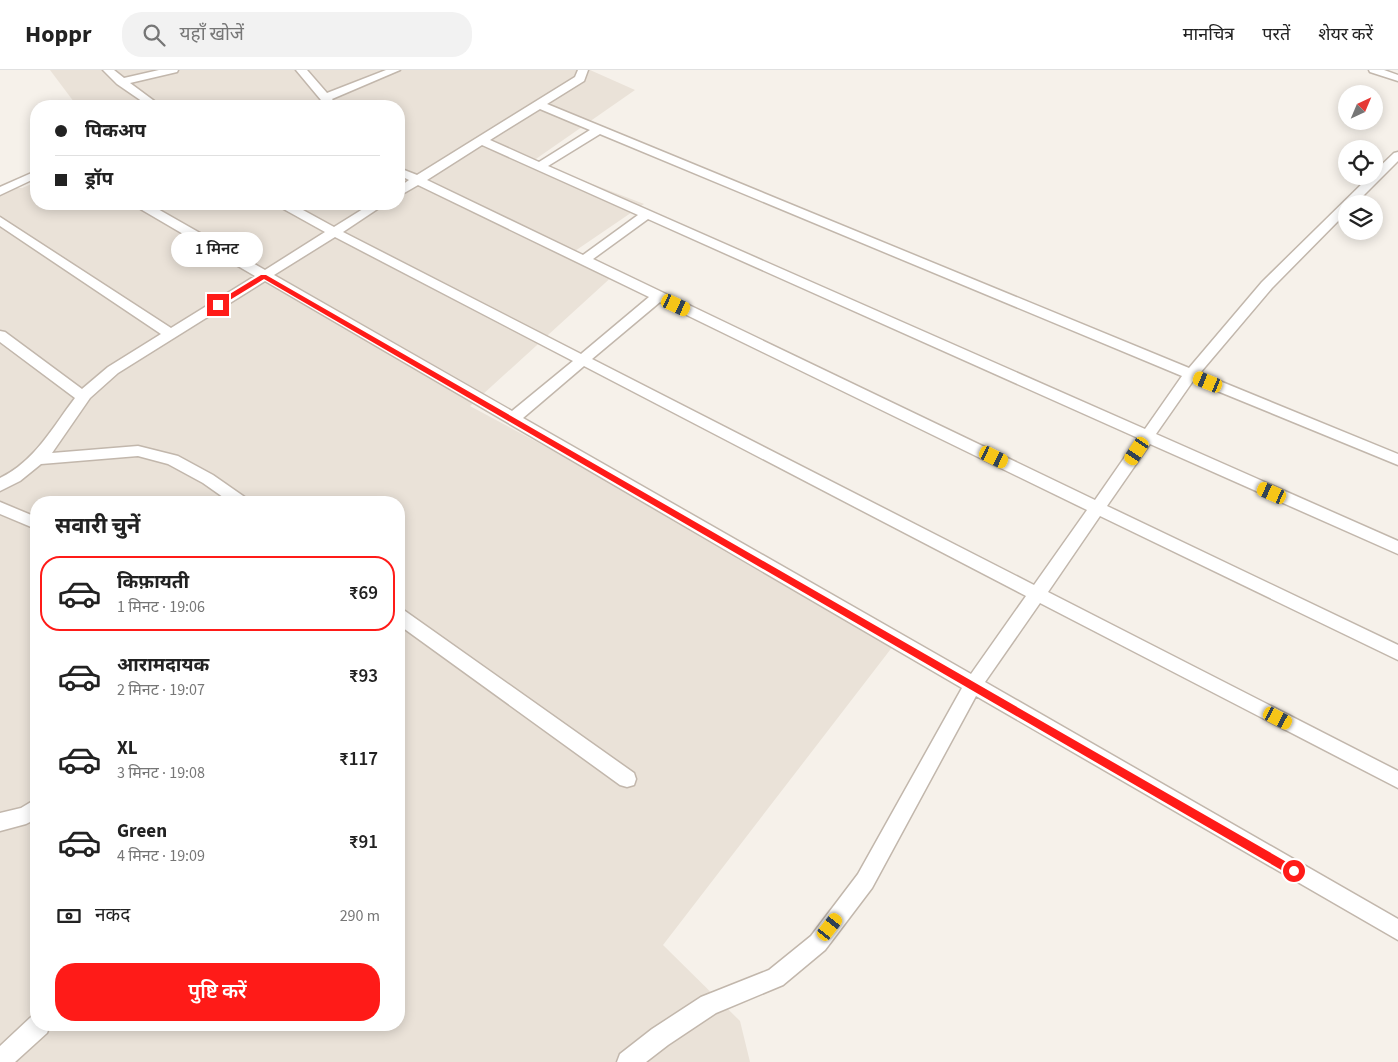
<!DOCTYPE html>
<html lang="hi">
<meta charset="utf-8">
<style>
:root{--surface:#fff;--page:#f2f2f2;--text:#222;--muted:#767676;--line:#e0e0e0;--accent:#ff1b18}
body{margin:0;font-family:"Source Sans 3","Noto Sans Devanagari",sans-serif;background:var(--page);color:var(--text);height:100vh;display:flex;flex-direction:column;font-size:19px;white-space:nowrap}
*{box-sizing:border-box;margin:0}
p{font-size:16px;color:var(--muted)}
.icon{flex:none;width:28px;height:28px;fill:none;stroke:currentColor;stroke-width:2;stroke-linecap:round;stroke-linejoin:round}
.map{position:relative;flex:1;overflow:hidden}
.panel{position:absolute;left:30px;top:426px;width:375px;height:535px;display:flex;flex-direction:column;background:var(--surface);border-radius:20px;box-shadow:0 2px 12px #0003}
.panel>*{flex:none}
.guide{position:absolute;left:30px;top:30px;width:375px;height:110px;border-radius:20px;box-shadow:0 2px 12px #0003;display:grid;align-content:center;height:110px;padding:0 25px;background:var(--surface)}
.needle{width:32px;rotate:44deg}
.fabs{position:absolute;left:1338px;top:15px;display:grid;gap:10px}
.fabs a{display:grid;place-items:center;width:45px;height:45px;border-radius:50%;background:var(--surface);box-shadow:0 2px 12px #0003;font-size:25px}
.end{position:absolute;width:22px;height:22px;margin:-11px;border:6px solid #ff1b18;background:#fff;box-shadow:0 0 0 2px #fff}
.from{border-radius:50%}
.bubble{position:absolute;height:35px;border-radius:18px;background:var(--surface);box-shadow:0 2px 12px #0003;font-size:16px;font-weight:600;line-height:35px;text-align:center}
.car{position:absolute;width:15px;height:30px;margin:-15px -8px;border-radius:6px;box-shadow:0 0 4px 1px #0007;background:linear-gradient(#f5c518 24%,#345 0 40%,#f5c518 0 76%,#345 0 86%,#f5c518 0)}
.guide b{display:flex;align-items:center;gap:18px;height:48px;font-size:19px}
.guide b+b{border-top:1px solid var(--line)}
.guide i{width:12px;height:12px;background:var(--text)}
ul{padding:0;list-style:none}
li{display:flex;align-items:center;gap:15px;height:75px;margin:0 10px 8px;padding:0 15px;border:2px solid transparent;border-radius:20px}
li div{flex:1}
li b{display:block;font-size:19px}
li em{font-style:normal;font-weight:600}
li.active{border-color:var(--accent)}
li>.icon{width:45px;height:45px;stroke-width:1.5}
h2{padding:0 25px;font-size:22px;line-height:60px}
.pay{display:flex;align-items:center;gap:12px;height:55px;padding:0 25px;font-size:19px}
.pay p{margin-inline-start:auto}
.cta{display:flex;gap:10px;margin-top:auto;padding:10px 25px}
.cta a{flex:1;height:58px;border-radius:20px;background:var(--accent);color:#fff;font-size:20px;font-weight:600;line-height:58px;text-align:center}
header{display:flex;align-items:center;gap:30px;box-sizing:border-box;height:70px;padding:0 25px;background:var(--surface);border-bottom:1px solid var(--line)}
header strong{font-size:24px}
nav{display:flex;gap:28px;margin-inline-start:auto;font-size:18px}
.search{width:350px;height:45px;background:var(--page);display:flex;align-items:center;gap:12px;box-sizing:border-box;padding:0 18px;border-radius:20px;color:var(--muted);font-size:19px}
.map>svg:first-child{display:block}
.residential{fill:#eae2d8;fill-rule:evenodd}
.lines{fill:none;stroke-linecap:round;stroke-linejoin:round}
.service-casing{stroke:#c2b7ac;stroke-width:3}
.service{fill:#fff;fill-rule:evenodd}
.route{fill:#ff1b18}
</style>
<header>
<strong>Hoppr</strong>
<div class="search"><svg class="icon" aria-label="search" viewBox="0 0 24 24"><circle cx="10" cy="10" r="6"/><path d="M15 15l6 6"/></svg>यहाँ खोजें</div>
<nav><a>मानचित्र</a><a>परतें</a><a>शेयर करें</a></nav>
</header>
<div class="map">
<svg width="1398" height="992" viewBox="0 0 1398 992">
<rect width="100%" height="100%" fill="#f6f1ea"/>
<path class="residential" d="M 50,0 L 590,0 L 635,20 L 533,91 L 644,134 L 572,183 L 616,203 L 470,336 L 900,567 L 663,875 L 740,951 L 750,992 L 0,992 L 0,118 L 22,118 L 36,112 L 36,134 L 399,134 L 399,36 L 77,36 ZM 36,432 L 399,432 L 399,955 L 36,955 Z"/>
<g class="lines">
<g class="service-casing">
<path id="service" d="M 103,0 L 114,0 L 124,8 L 159,0 L 178,0 L 177,2 L 130,13 L 161,36 L 149,36 L 117,14 Z
M 296,0 L 307,0 L 327,23 L 386,0 L 400,0 L 332,29 L 337,36 L 326,36 Z
M 578,0 L 588,0 L 584,11 L 547,34 L 1189,298 L 1262,212 L 1370,106 L 1374,106 L 1374,102 L 1394,83 L 1398,82 L 1398,91 L 1355,134 L 1346,134 L 1346,143 L 1272,218 L 1200,303 L 1398,384 L 1398,395 L 1193,311 L 1156,364 L 1398,471 L 1398,484 L 1150,374 L 1107,436 L 1398,575 L 1398,590 L 1100,446 L 1048,522 L 1398,701 L 1398,718 L 1040,533 L 985,612 L 1398,849 L 1398,870 L 976,626 L 872,818 L 825,880 L 783,915 L 716,943 L 668,975 L 646,992 L 617,992 L 620,984 L 652,959 L 701,927 L 769,900 L 811,866 L 858,804 L 962,618 L 265,211 L 118,303 L 90,328 L 52,383 L 138,376 L 178,386 L 213,405 L 246,428 L 248,432 L 230,432 L 203,413 L 168,394 L 138,386 L 41,394 L 20,411 L 0,421 L 0,408 C 35,391 52,358 75,328 L 0,272 L 0,261 L 5,262 L 82,319 L 108,297 L 161,264 L 0,156 L 0,147 L 171,258 L 255,206 L 137,137 L 135,134 L 149,134 L 265,200 L 325,162 L 280,137 L 278,134 L 292,134 L 334,157 L 371,134 L 385,134 L 343,162 L 581,284 L 649,227 L 418,115 L 399,126 L 399,117 L 409,110 L 399,105 L 399,98 L 417,105 L 575,7 ZM 540,39 L 590,60 L 539,92 L 490,70 ZM 600,64 L 1182,306 L 1145,359 L 548,96 ZM 482,75 L 638,145 L 583,185 L 427,110 ZM 648,149 L 1138,368 L 1095,430 L 593,189 ZM 335,167 L 573,291 L 512,341 L 274,205 ZM 660,232 L 1087,440 L 1034,515 L 592,289 ZM 584,296 L 1026,526 L 971,604 L 523,348 Z
M 1369,0 L 1384,0 L 1398,5 L 1398,11 L 1370,2 Z
M 36,101 L 36,108 L 0,125 L 0,117 Z
M 0,432 L 36,447 L 36,459 L 0,444 Z
M 399,539 L 405,541 L 634,703 L 636,709 L 634,715 L 627,717 L 620,715 L 399,555 Z
M 36,729 L 36,749 L 26,754 L 0,761 L 0,743 L 21,738 Z
M 36,945 L 36,955 L 50,955 L 47,963 L 15,992 L 0,992 L 0,976 L 31,947 Z"/>
</g>
<use href="#service" class="service"/>
</g>
<path class="route" d="M 261,205 L 266,205 L 1297,798 L 1297,805 L 1290,805 L 264,209 L 220,236 L 215,236 L 215,233 Z"/>
</svg>
<div class="fabs">
<a><svg class="needle" viewBox="-14 -14 28 28"><path d="M0-13l5 13h-10z" fill="#e53935"/><path d="M0 13l5-13h-10z" fill="#767676"/></svg></a>
<a><svg class="icon" aria-label="locate" viewBox="0 0 24 24"><circle cx="12" cy="12" r="6"/><path d="M12 2v4M12 18v4M2 12h4M18 12h4"/></svg></a>
<a><svg class="icon" aria-label="layers" viewBox="0 0 24 24"><path d="M12 4l9 5-9 5-9-5zM3 14l9 5 9-5"/></svg></a>
</div>
<i class="end from" style="left:1294px;top:801px"></i>
<i class="end" style="left:218px;top:235px"></i>
<div class="bubble" style="left:171px;top:162px;width:92px">1 मिनट</div>
<i class="car" style="left:676px;top:235px;rotate:115deg"></i>
<i class="car" style="left:1208px;top:312px;rotate:292deg"></i>
<i class="car" style="left:1137px;top:381px;rotate:214deg"></i>
<i class="car" style="left:994px;top:387px;rotate:116deg"></i>
<i class="car" style="left:1272px;top:423px;rotate:294deg"></i>
<i class="car" style="left:1278px;top:648px;rotate:117deg"></i>
<i class="car" style="left:830px;top:857px;rotate:38deg"></i>
<div class="guide">
<b><i class="from"></i>पिकअप</b>
<b><i></i>ड्रॉप</b>
</div>
<section class="panel">
<h2>सवारी चुनें</h2>
<ul>
<li class="active"><svg class="icon" aria-label="car" viewBox="0 0 24 24"><path d="M5 17H2v-5l4-1 3-4h7l3 4 3 1v5h-3M9 17h6M6 11h13"/><circle cx="7" cy="17" r="2"/><circle cx="17" cy="17" r="2"/></svg><div><b>किफ़ायती</b><p>1 मिनट · 19:06</p></div><em>₹69</em></li>
<li><svg class="icon" aria-label="car" viewBox="0 0 24 24"><path d="M5 17H2v-5l4-1 3-4h7l3 4 3 1v5h-3M9 17h6M6 11h13"/><circle cx="7" cy="17" r="2"/><circle cx="17" cy="17" r="2"/></svg><div><b>आरामदायक</b><p>2 मिनट · 19:07</p></div><em>₹93</em></li>
<li><svg class="icon" aria-label="car" viewBox="0 0 24 24"><path d="M5 17H2v-5l4-1 3-4h7l3 4 3 1v5h-3M9 17h6M6 11h13"/><circle cx="7" cy="17" r="2"/><circle cx="17" cy="17" r="2"/></svg><div><b>XL</b><p>3 मिनट · 19:08</p></div><em>₹117</em></li>
<li><svg class="icon" aria-label="car" viewBox="0 0 24 24"><path d="M5 17H2v-5l4-1 3-4h7l3 4 3 1v5h-3M9 17h6M6 11h13"/><circle cx="7" cy="17" r="2"/><circle cx="17" cy="17" r="2"/></svg><div><b>Green</b><p>4 मिनट · 19:09</p></div><em>₹91</em></li>
</ul>
<div class="pay"><svg class="icon" aria-label="cash" viewBox="0 0 24 24"><path d="M3 7h18v10H3z"/><circle cx="12" cy="12" r="2"/></svg>नकद<p>290 m</p></div>
<div class="cta"><a>पुष्टि करें</a></div>
</section>
</div>
